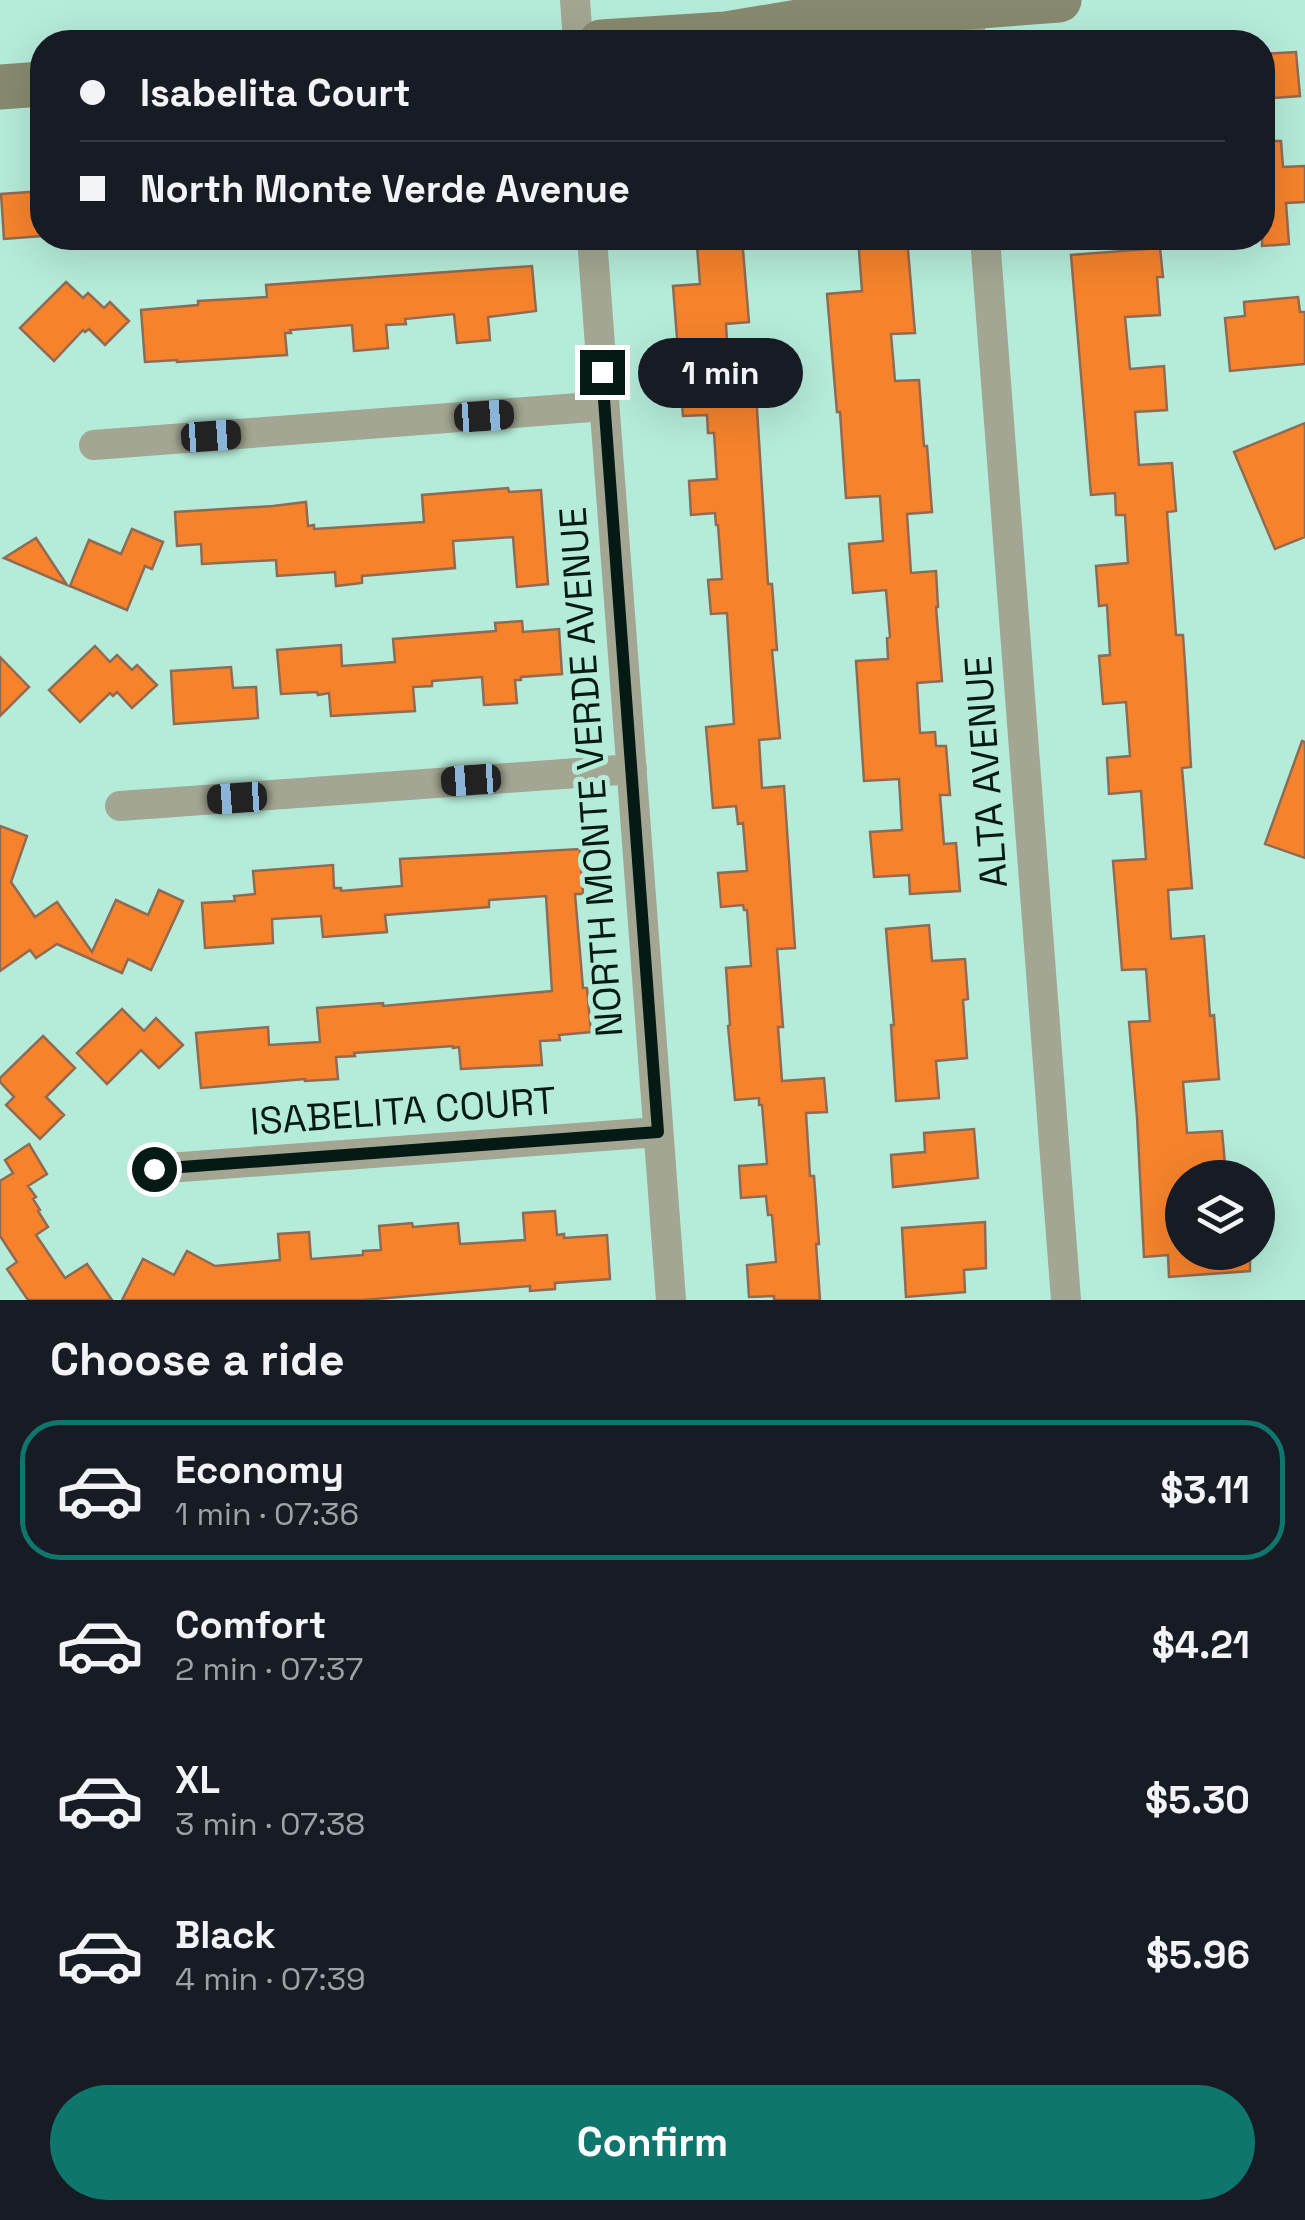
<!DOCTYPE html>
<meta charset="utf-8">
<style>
:root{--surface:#171b24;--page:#20242c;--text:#f1f3f6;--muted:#9ea1a6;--line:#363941;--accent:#0f766e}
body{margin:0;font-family:"Space Grotesk",sans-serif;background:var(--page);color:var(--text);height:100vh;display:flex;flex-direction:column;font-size:38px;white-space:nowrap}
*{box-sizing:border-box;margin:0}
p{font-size:32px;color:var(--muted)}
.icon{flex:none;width:55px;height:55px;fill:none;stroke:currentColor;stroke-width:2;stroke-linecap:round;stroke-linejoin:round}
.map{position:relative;height:1300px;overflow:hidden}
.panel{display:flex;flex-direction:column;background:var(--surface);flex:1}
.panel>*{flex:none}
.banner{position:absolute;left:30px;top:30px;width:1245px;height:220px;border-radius:40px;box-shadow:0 10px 40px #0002;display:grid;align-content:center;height:220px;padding:0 50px;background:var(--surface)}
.fabs{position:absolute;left:1165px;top:1160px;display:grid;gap:20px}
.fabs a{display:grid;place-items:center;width:110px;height:110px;border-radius:50%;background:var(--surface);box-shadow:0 10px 40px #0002;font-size:50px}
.end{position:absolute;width:45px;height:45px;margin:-22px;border:12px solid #051a14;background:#fff;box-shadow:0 0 0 5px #fff}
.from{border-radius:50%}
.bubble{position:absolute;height:70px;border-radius:35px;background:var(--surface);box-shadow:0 10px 40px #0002;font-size:32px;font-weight:800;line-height:70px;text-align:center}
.car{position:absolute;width:30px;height:60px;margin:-30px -15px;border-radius:12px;box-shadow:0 0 8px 2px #0007;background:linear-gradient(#222 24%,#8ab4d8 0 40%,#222 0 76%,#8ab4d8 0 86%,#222 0)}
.banner b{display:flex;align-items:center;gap:35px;height:95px;font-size:38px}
.banner b+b{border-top:2px solid var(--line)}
.banner i{width:25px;height:25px;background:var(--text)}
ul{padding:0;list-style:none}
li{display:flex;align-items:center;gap:30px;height:140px;margin:0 20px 15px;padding:0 30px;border:5px solid transparent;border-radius:40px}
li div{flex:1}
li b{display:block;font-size:38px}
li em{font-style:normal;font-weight:800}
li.current{border-color:var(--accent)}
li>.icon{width:90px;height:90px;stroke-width:1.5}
h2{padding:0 50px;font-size:45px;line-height:120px}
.action{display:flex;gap:20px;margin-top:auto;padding:20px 50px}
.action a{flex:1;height:115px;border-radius:60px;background:var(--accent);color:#fff;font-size:40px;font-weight:800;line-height:115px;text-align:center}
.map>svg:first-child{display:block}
.building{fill:#f6832c;stroke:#916a53;stroke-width:2.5}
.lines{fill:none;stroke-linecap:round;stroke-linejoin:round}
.street{stroke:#a3a692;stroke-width:30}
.secondary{stroke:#878a6e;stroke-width:45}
.route{stroke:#051a14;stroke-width:12}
.labels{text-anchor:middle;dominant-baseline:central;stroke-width:10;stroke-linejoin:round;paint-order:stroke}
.street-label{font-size:38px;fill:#051a14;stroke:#b5ebd9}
</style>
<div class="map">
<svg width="1305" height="1300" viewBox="0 0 1305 1300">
<rect width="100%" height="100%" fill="#b5ebd9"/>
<path class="building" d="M 1296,52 L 1300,96 L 1262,99 L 1262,54 Z
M 1262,141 L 1281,141 L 1283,167 L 1305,166 L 1305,202 L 1286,203 L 1289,244 L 1262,246 Z
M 42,191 L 42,236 L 4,239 L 1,194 Z
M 703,238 L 742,238 L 749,322 L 726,324 L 727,343 L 712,344 L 716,396 L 756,393 L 768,584 L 772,584 L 777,650 L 772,650 L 780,738 L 759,740 L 762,788 L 784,786 L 795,948 L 777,949 L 783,1027 L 778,1027 L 782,1081 L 824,1078 L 827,1112 L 806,1113 L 810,1176 L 814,1176 L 819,1244 L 816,1244 L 820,1300 L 774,1300 L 774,1296 L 749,1297 L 747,1265 L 776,1262 L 772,1215 L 768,1215 L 766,1196 L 741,1198 L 739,1166 L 767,1164 L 762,1105 L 759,1105 L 759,1098 L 735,1100 L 728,1026 L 730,1025 L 726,968 L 751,966 L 747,910 L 744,910 L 743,905 L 721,907 L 718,873 L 747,871 L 743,823 L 738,824 L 736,806 L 713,808 L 706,727 L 734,724 L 727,613 L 711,614 L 708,580 L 722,579 L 718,525 L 716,525 L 715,513 L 691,515 L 689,481 L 717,479 L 714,433 L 708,433 L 707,415 L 683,416 L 673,286 L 700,284 L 697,246 L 703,245 Z
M 858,238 L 907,238 L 915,333 L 891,334 L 895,381 L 919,380 L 924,446 L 927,446 L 932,512 L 907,514 L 911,573 L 936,571 L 938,607 L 936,607 L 942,681 L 917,683 L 920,733 L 935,732 L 936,746 L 946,746 L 950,795 L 940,795 L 944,844 L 956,843 L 960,891 L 910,894 L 909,875 L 874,877 L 870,832 L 902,830 L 899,779 L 864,781 L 856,661 L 888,659 L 887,638 L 890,637 L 886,590 L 853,593 L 849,544 L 883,541 L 880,496 L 846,498 L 840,412 L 837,412 L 827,294 L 862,291 Z
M 1160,248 L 1163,277 L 1157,277 L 1160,315 L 1125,317 L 1130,369 L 1164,366 L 1167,410 L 1135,412 L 1139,465 L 1172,463 L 1176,511 L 1167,512 L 1176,635 L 1183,635 L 1186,679 L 1191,767 L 1182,768 L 1192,888 L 1168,890 L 1171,939 L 1204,936 L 1210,1016 L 1214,1015 L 1219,1079 L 1183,1082 L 1187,1133 L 1222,1131 L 1226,1175 L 1182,1178 L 1182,1252 L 1250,1252 L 1250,1271 L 1169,1277 L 1168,1255 L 1144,1257 L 1137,1117 L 1129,1022 L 1150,1021 L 1146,969 L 1122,970 L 1113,861 L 1146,859 L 1141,791 L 1109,794 L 1107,758 L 1130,756 L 1126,702 L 1103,704 L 1099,656 L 1110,655 L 1107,605 L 1099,606 L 1096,566 L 1128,563 L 1125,515 L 1116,515 L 1115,493 L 1091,495 L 1071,255 Z
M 532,266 L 536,311 L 488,317 L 490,340 L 457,343 L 454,314 L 405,319 L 406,324 L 386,325 L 388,348 L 354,351 L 352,325 L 290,330 L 291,333 L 285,333 L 287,355 L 177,362 L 177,360 L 145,362 L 141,310 L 198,305 L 198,301 L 267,297 L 266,285 Z
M 66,282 L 83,298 L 88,293 L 104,308 L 110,302 L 129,321 L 105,345 L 89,329 L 85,332 L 83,330 L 54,361 L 20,328 Z
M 1298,297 L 1300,312 L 1305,312 L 1305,364 L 1230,371 L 1225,318 L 1245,316 L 1244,302 Z
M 1305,423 L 1305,537 L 1275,549 L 1234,452 Z
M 508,488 L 509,492 L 541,490 L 548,584 L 517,587 L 513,537 L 453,541 L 455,568 L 362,576 L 362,583 L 336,586 L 335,572 L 277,576 L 276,560 L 202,564 L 201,544 L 177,546 L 175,512 L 273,506 L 306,502 L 308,526 L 314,525 L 314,529 L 424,522 L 422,495 Z
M 132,529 L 163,542 L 152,569 L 145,566 L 127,610 L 70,586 L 89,540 L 121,554 Z
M 36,538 L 67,585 L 4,558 Z
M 522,621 L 523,632 L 559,629 L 562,674 L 521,677 L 521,680 L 515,680 L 517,703 L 484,705 L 482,677 L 432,681 L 432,686 L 413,687 L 415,711 L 331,716 L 329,693 L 318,695 L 317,692 L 281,694 L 277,650 L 341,645 L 342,666 L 395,662 L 393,639 L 496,631 L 495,623 Z
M 95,646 L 110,662 L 117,655 L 132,670 L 137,665 L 157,685 L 132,708 L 117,692 L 113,696 L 110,693 L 80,722 L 49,690 Z
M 0,657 L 29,687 L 0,716 Z
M 231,667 L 233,688 L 256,687 L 258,718 L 174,724 L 171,671 Z
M 1302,741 L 1305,742 L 1305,858 L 1265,844 Z
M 0,826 L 27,836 L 11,882 L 35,917 L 57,902 L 92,952 L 116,900 L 148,915 L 159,890 L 183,901 L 151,970 L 128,959 L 122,973 L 57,944 L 36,958 L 30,950 L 0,971 Z
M 580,849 L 583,894 L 575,894 L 583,988 L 587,988 L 591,1032 L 559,1035 L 560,1040 L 540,1041 L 542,1065 L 461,1069 L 459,1047 L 453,1048 L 453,1046 L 354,1053 L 355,1056 L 336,1057 L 338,1079 L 305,1081 L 305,1079 L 201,1088 L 196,1033 L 268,1027 L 269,1045 L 320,1042 L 317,1008 L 383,1003 L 383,1006 L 552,991 L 546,896 L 489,900 L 489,907 L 385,915 L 387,932 L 323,937 L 321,916 L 272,919 L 273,943 L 205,948 L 202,903 L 235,901 L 234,896 L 255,894 L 253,871 L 333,865 L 334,888 L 341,888 L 341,891 L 402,886 L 400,859 Z
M 929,925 L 932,961 L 965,959 L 968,999 L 963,1000 L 967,1058 L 936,1061 L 939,1098 L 896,1101 L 891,1025 L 894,1025 L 886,929 Z
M 122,1009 L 144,1031 L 156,1018 L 183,1045 L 159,1068 L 141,1050 L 107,1084 L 77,1053 Z
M 43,1036 L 75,1068 L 46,1097 L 64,1115 L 40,1139 L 6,1105 L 14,1097 L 0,1082 L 0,1078 Z
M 974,1129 L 978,1178 L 893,1187 L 891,1155 L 925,1152 L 924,1133 Z
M 29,1144 L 47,1174 L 28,1186 L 36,1197 L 33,1199 L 40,1210 L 38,1211 L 48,1227 L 36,1235 L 65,1278 L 87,1264 L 112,1300 L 28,1300 L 7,1269 L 17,1262 L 0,1236 L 0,1181 L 13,1173 L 5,1160 Z
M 555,1211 L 557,1235 L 564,1234 L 564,1238 L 607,1235 L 610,1279 L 555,1283 L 555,1289 L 530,1291 L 530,1286 L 363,1300 L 122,1300 L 143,1259 L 174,1275 L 187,1251 L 215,1266 L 280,1260 L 278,1234 L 309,1232 L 311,1259 L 363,1255 L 363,1251 L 381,1250 L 379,1226 L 412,1223 L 413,1227 L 458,1223 L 460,1244 L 525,1240 L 523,1213 Z
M 985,1222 L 986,1268 L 964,1270 L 965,1292 L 906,1297 L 902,1228 Z"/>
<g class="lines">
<path class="street" d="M 575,0 L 578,42
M 968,0 L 971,42
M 592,238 L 671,1300
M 985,238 L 1066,1300
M 94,445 L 604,406
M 120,806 L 632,769
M 154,1169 L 658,1132"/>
<path class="secondary" d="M 601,42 L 726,34 L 822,18 L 1059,0
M 0,87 L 42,84"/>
</g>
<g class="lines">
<path class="route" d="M 154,1169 L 658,1132 L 602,372"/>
</g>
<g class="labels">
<g class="street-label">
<text transform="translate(591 772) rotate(-94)">NORTH MONTE VERDE AVENUE</text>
<text transform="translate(986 772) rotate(-94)">ALTA AVENUE</text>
<text transform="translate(403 1111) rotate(-4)">ISABELITA COURT</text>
</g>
</g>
</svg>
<div class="fabs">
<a><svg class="icon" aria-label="layers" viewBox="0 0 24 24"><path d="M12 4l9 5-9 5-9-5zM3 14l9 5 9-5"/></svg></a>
</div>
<i class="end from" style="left:154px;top:1169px"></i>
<i class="end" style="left:602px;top:372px"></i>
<div class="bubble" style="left:638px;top:338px;width:165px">1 min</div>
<i class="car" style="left:484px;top:416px;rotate:86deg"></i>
<i class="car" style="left:211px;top:436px;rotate:86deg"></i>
<i class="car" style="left:471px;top:780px;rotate:266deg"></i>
<i class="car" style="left:237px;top:798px;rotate:266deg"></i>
<div class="banner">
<b><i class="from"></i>Isabelita Court</b>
<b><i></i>North Monte Verde Avenue</b>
</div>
</div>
<section class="panel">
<h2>Choose a ride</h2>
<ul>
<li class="current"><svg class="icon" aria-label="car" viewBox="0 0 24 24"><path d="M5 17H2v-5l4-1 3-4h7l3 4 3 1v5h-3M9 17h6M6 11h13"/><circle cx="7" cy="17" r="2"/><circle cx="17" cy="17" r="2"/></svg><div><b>Economy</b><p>1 min · 07:36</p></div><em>$3.11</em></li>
<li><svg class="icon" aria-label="car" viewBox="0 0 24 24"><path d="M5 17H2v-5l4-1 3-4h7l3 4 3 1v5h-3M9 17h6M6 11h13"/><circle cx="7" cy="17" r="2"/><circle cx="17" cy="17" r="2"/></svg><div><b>Comfort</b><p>2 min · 07:37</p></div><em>$4.21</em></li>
<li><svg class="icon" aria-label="car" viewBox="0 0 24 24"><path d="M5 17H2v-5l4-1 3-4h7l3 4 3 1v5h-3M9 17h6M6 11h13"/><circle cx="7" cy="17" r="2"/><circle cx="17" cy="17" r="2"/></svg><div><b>XL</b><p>3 min · 07:38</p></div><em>$5.30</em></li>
<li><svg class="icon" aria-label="car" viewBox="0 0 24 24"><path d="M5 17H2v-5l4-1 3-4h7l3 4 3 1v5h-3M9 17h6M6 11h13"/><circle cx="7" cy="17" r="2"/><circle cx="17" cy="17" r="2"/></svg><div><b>Black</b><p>4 min · 07:39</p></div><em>$5.96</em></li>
</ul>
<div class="action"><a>Confirm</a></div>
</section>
